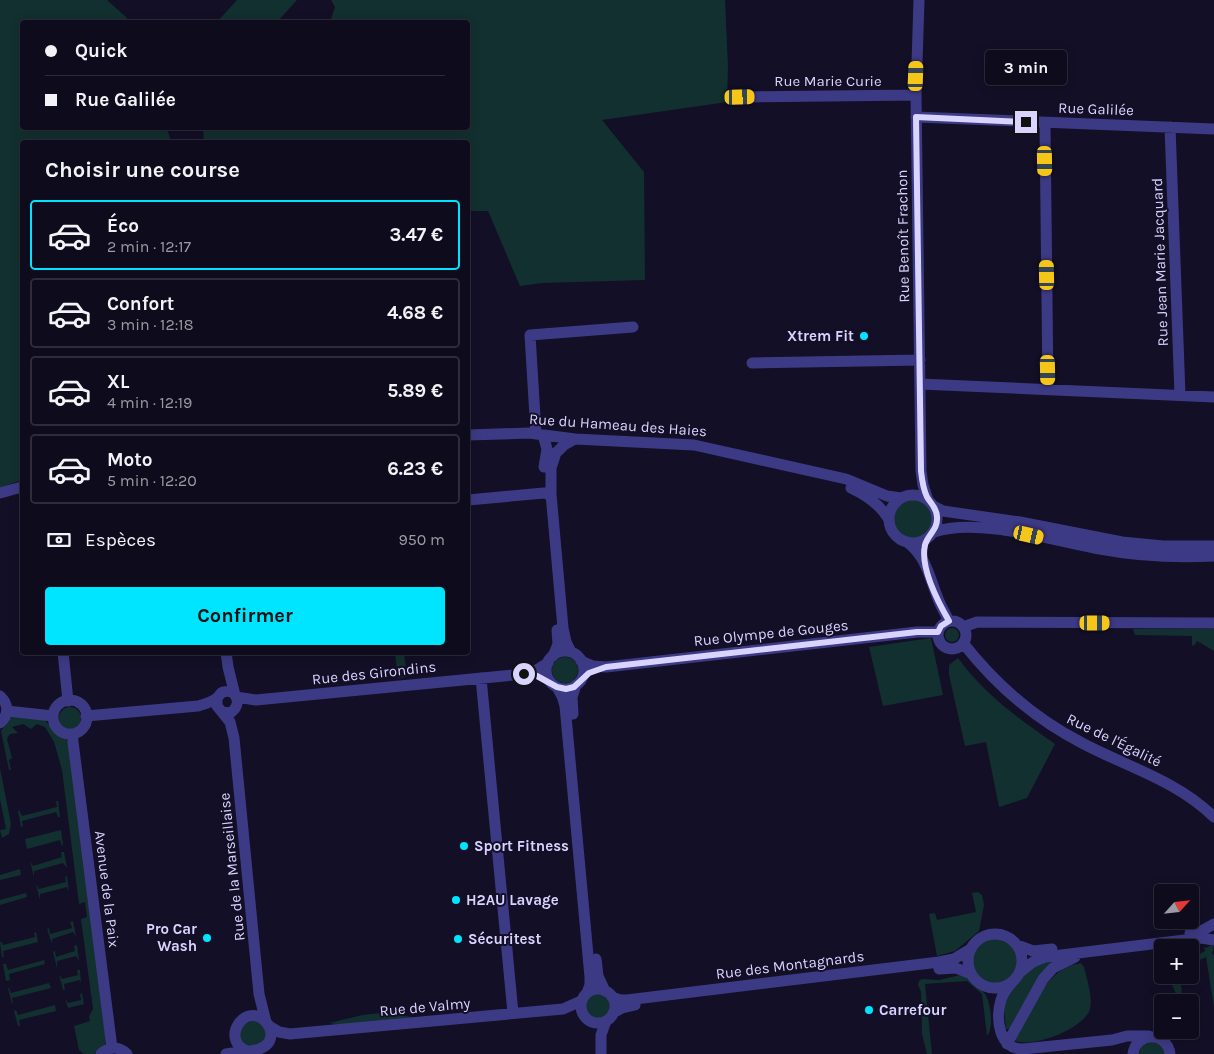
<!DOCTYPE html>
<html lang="fr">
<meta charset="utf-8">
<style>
:root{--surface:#0e0b1c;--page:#1c1929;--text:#f1f3f6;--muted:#9b9ba3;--line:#2e2b3b;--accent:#00e5ff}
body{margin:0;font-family:Karla,sans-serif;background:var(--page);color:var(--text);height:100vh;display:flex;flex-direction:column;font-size:19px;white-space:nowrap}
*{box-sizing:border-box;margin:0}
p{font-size:16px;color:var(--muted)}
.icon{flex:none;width:28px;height:28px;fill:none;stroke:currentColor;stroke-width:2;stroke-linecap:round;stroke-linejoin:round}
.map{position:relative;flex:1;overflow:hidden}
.sheet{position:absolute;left:20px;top:140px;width:450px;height:515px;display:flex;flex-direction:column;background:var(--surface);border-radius:5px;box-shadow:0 2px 12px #0003,0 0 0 1px var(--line)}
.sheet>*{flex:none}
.top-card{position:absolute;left:20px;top:20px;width:450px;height:110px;border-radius:5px;box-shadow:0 2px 12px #0003,0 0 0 1px var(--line);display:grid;align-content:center;height:110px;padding:0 25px;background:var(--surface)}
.needle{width:32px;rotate:63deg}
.tools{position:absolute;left:1154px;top:884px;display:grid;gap:10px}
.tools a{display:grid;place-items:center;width:45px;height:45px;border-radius:5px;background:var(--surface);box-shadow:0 2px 12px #0003,0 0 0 1px var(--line);font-size:25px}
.end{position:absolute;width:22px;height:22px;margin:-11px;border:6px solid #d9d4ff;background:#111;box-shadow:0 0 0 2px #111}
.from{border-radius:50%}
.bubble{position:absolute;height:35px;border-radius:5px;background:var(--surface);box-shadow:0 2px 12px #0003,0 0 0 1px var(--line);font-size:16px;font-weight:700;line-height:35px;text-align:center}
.car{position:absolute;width:15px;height:30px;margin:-15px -8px;border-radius:6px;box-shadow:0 0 4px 1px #0007;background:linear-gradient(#f5c518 24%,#345 0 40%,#f5c518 0 76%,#345 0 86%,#f5c518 0)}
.top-card b{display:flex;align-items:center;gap:18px;height:48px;font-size:19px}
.top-card b+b{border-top:1px solid var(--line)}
.top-card i{width:12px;height:12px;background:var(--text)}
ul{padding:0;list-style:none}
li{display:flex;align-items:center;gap:15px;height:70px;margin:0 10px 8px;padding:0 15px;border:2px solid var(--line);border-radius:5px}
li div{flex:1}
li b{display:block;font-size:19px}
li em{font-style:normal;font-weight:700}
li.on{border-color:var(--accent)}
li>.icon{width:45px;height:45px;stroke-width:1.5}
h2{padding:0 25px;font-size:22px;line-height:60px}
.pay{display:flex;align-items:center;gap:12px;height:55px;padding:0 25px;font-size:19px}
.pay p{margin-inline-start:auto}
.action{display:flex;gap:10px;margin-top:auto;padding:10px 25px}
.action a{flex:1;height:58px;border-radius:5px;background:var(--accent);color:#111;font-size:20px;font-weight:700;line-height:58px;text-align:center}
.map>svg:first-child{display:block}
.green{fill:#12302f}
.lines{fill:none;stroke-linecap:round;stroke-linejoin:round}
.minor{stroke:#3d3a85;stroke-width:11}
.route{stroke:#d9d4ff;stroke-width:6}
.poi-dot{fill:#00e5ff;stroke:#130f26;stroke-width:2}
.labels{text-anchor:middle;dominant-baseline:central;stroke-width:4;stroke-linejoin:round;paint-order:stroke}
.street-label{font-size:15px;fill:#d9d4ff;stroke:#130f26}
.poi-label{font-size:15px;font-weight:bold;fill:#d9d4ff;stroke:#130f26;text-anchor:start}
</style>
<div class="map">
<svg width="1214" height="1054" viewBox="0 0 1214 1054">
<rect width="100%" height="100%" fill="#130f26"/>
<path class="green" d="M 0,0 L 107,0 L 127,18 L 126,22 L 22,22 L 22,128 L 167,128 L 171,142 L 22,142 L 22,480 L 0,488 Z
M 237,0 L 297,0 L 277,22 L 217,22 Z
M 331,0 L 725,0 L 728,66 L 727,102 L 602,120 L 644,172 L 645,280 L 542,283 L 520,286 L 488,211 L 468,211 L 468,142 L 204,142 L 203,128 L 468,128 L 468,22 L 330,22 L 335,7 Z
M894 519a19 19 0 1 1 38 0a19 19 0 1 1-38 0Z
M945 635a7 7 0 1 1 14 0a7 7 0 1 1-14 0Z
M 1133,629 L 1214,629 L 1214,651 L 1197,641 L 1194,646 L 1192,645 L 1192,636 L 1135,635 Z
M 931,638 L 943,695 L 883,706 L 869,647 Z
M 395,653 L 404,653 L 407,677 L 398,678 Z
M552 670a13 13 0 1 1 26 0a13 13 0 1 1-26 0Z
M 958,658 C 984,694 1019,719 1055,744 L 1027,798 L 999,807 L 986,742 L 965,746 L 949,675 L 949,665 Z
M59 718a11 11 0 1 1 22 0a11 11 0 1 1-22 0Z
M 15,716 L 45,720 L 54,731 L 65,738 L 69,744 L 106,1039 L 105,1044 L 94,1054 L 84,1054 L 79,1050 L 74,1026 L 90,1021 L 89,1016 L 93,1009 L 81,919 L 87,917 L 85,902 L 79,904 L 62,770 L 54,742 L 45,727 L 37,724 L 31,729 L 23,724 L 12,727 L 18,733 L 10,734 L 7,739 L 12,758 L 9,760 L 11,770 L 9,770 L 1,731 L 10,718 Z
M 0,768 L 11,824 L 9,834 L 2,838 L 0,830 L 6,829 L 0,799 Z
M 56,801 L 58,801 L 60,817 L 58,817 L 56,812 L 22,821 L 23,826 L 21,827 L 18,811 L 19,810 L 22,816 L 57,807 Z
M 61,830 L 63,845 L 62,846 L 60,840 L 27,849 L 25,839 Z
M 61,852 L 64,852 L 67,868 L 63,863 L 34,871 L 34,877 L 30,861 L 33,866 L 62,857 Z
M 20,869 L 21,875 L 0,880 L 0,875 Z
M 67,876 L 69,892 L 67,887 L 40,894 L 40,900 L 36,884 L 39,889 L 66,882 L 65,877 Z
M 978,892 L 982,895 L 984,905 L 979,931 L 955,951 L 937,956 L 929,914 L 935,913 L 937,920 L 976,912 L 972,893 Z
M 26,893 L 27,897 L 0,905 L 0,900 Z
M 73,921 L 76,937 L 73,932 L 52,939 L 52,944 L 47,929 L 49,928 L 50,934 L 72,928 L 70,922 Z
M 36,932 L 38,942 L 3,951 L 4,957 L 2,957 L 0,942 L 2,942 L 3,945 L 35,937 L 34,933 Z
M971 961a23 23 0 1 1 46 0a23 23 0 1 1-46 0Z
M 77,945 L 79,961 L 76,956 L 57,961 L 57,968 L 53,952 L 55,951 L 56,957 L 75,951 L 74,946 Z
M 1211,945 L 1214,947 L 1212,953 L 1214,956 L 1214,1007 L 1206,957 L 1195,962 L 1190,962 L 1190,954 L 1194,957 L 1205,951 L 1204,947 L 1206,948 Z
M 1065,957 L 1010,1029 L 1006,1029 L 1003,1001 L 1027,970 L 1031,966 Z
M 44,960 L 45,964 L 9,974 L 10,980 L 6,981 L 3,964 L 6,964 L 8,970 Z
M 1081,963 L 1084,967 C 1087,980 1093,997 1090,1009 C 1085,1028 1034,1048 1016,1041 L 1015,1036 C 1031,1009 1046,968 1081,963 Z
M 77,970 L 80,970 L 81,984 L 80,980 L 64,984 L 65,990 L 63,990 L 59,974 L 62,979 L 78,975 Z
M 960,975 C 969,977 980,987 985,994 C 991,1003 994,1029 987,1036 L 982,994 L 967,981 L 925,984 L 932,1054 L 927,1054 L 922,1034 L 921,992 L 918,985 L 919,981 L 922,979 L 939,980 Z
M 1168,975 L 1180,975 L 1182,994 L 1179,997 L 1176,994 Z
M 49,983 L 51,988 L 12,998 L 13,1003 L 12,1004 L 8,988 L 9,988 L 11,993 Z
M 82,993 L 84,1004 L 68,1008 L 65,998 L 68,1003 L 81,1000 L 80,994 Z
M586 1006a12 12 0 1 1 24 0a12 12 0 1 1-24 0Z
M 55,1005 L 56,1011 L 19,1020 L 20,1026 L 18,1026 L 14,1011 L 16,1010 L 18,1015 Z
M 380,1013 L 413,1017 L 410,1019 L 341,1025 L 329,1023 L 363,1015 Z
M 254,1020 L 264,1026 L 267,1038 L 256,1048 L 247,1046 L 239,1037 L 243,1025 Z
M 1150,1041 L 1161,1045 L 1165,1054 L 1139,1054 L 1142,1045 Z"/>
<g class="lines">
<path class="minor" d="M 919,0 L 916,95 L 921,471 L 923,485 L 928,500
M 740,97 L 916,95
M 916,117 L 1214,129
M 1045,123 L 1048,389
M 1170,127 L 1180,395
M 752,363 L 920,360
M 920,384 L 1214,397
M 536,433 L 530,335 L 633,327
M 468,435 L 529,433 L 575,439 L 694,445 L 846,479 L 887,496 L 901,498
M 543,435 L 547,449 L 544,467
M 851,488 C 866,495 881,505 889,520
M 0,493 L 22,487
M889 519a24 24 0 1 1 48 0a24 24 0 1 1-48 0Z
M 468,500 L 544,493 L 549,494 L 551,498
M 935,507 L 943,511 L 1020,522 L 1122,542 L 1163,546 L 1214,546
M 934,532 C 977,517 1055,541 1100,549 C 1137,556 1176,558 1214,556
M 907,542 C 926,556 929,576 937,596 C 940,605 945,613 949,621
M938 635a14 14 0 1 1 28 0a14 14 0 1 1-28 0Z
M 963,627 L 977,622 L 1214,623
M 963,643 C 996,685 1035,719 1082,743 C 1127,767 1176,780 1214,817
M546 670a19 19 0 1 1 38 0a19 19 0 1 1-38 0Z
M 63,652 L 68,701
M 226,652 L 228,667 L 235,695
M 571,652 L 566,642 L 563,628 L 551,494 L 551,468 L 556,453 L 564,445 L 575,439
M 553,656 L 558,644 L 557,630
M 581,661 L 593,666 L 606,667 L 917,632 L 938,632
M 481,678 L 513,1013
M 557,687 L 562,696 L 565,706 L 590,977 L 590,985 L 587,993
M 0,696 C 9,704 9,715 0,723
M 236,697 L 256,700 L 524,674 L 535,671 L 548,663
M53 717a17 17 0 1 1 34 0a17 17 0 1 1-34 0Z
M 7,711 L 53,716
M 222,712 L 230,722 L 234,738 L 259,994 L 266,1022
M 573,714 L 572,697 L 576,685
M 86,716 L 198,706 C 205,704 212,702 217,698 C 221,694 219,694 223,692 C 237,688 243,705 230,713 L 222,712 L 217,706 L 217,698
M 72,734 L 112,1048
M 1190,933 L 1203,930 L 1214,924
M968 961a27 27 0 1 1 54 0a27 27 0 1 1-54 0Z
M 1017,945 L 1033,951 L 1052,949
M 596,959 L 598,976 L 605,991
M 939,969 L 956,968 L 971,974
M 1019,973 L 1033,962 L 1045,957 L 1201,938 L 1214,940
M 1014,980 C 1009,986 1003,992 1001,1000 C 995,1018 999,1050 1023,1049 L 1112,1040 L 1127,1036 L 1149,1036
M581 1006a17 17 0 1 1 34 0a17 17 0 1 1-34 0Z
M 612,997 L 620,1000 L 627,1000 L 939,962 L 954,959 L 969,950
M 613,1013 L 622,1008 L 635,1005
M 269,1026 L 279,1032 L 290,1034 L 563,1009 L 581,1001
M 1007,1044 L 1043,979 L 1053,968 L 1075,957
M 101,1054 C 109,1046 119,1046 127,1054
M 226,1054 C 241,1051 270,1054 271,1035 C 271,1030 269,1025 265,1021 C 245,1001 218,1041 249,1052
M 601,1054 L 601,1035 L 606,1021
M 1133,1054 C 1136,1031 1167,1031 1170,1054"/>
</g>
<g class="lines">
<path class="route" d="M 524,674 L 537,676 L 557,687 L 566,689 L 574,687 L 589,673 L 606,667 L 917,632 L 938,632 L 941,626 L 949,621 C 938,602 920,567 925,545 C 928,534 938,530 937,517 C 937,508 931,504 927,497 C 923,489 922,480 921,471 L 916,117 L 1026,122"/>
</g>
<g class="poi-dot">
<circle cx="864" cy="336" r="5"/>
<circle cx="464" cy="846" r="5"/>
<circle cx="456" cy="900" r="5"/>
<circle cx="207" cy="938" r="5"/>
<circle cx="458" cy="939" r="5"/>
<circle cx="869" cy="1010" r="5"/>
</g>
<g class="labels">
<g class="street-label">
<text x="828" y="81">Rue Marie Curie</text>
<text transform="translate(1096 109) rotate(2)">Rue Galilée</text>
<text transform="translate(903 236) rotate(-91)">Rue Benoît Frachon</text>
<text transform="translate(1160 262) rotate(-92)">Rue Jean Marie Jacquard</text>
<text transform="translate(618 425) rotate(4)">Rue du Hameau des Haies</text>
<text transform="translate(771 633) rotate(-6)">Rue Olympe de Gouges</text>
<text transform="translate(374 673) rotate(-6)">Rue des Girondins</text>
<text transform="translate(1114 740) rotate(26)">Rue de l'Égalité</text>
<text transform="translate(232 867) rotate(-96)">Rue de la Marseillaise</text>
<text transform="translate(107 889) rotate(83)">Avenue de la Paix</text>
<text transform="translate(790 965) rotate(-7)">Rue des Montagnards</text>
<text transform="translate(425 1007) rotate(-5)">Rue de Valmy</text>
</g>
<g class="poi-label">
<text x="854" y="336" text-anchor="end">Xtrem Fit</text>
<text x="474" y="846">Sport Fitness</text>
<text x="466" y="900">H2AU Lavage</text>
<text x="197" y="929" text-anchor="end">Pro Car<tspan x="197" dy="17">Wash</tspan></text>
<text x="468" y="939">Sécuritest</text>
<text x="879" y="1010">Carrefour</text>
</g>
</g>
</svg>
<div class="tools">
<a><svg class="needle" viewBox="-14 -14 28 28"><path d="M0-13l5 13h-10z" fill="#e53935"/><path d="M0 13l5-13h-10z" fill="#9b9ba3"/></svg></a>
<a>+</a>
<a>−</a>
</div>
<i class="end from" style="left:524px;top:674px"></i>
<i class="end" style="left:1026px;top:122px"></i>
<div class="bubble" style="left:985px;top:50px;width:82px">3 min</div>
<i class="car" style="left:916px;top:76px;rotate:2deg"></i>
<i class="car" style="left:740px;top:97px;rotate:89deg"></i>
<i class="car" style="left:1045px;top:161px;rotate:179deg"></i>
<i class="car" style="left:1047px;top:275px;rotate:359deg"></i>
<i class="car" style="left:1048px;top:370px;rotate:179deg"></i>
<i class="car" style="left:1029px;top:535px;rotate:103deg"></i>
<i class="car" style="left:1095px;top:623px;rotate:90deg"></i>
<div class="top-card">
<b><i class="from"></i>Quick</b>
<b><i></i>Rue Galilée</b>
</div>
<section class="sheet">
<h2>Choisir une course</h2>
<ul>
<li class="on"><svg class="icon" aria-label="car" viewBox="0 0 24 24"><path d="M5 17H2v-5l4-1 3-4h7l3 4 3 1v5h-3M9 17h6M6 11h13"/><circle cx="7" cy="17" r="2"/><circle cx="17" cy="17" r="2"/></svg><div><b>Éco</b><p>2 min · 12:17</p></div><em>3.47 €</em></li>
<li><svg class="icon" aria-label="car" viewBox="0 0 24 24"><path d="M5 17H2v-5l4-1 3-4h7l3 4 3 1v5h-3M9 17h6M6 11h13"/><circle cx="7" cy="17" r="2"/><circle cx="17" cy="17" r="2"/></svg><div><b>Confort</b><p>3 min · 12:18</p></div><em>4.68 €</em></li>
<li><svg class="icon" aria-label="car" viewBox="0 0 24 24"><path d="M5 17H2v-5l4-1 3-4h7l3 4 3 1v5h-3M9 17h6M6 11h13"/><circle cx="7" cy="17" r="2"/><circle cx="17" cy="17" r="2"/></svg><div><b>XL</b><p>4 min · 12:19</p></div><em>5.89 €</em></li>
<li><svg class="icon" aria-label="car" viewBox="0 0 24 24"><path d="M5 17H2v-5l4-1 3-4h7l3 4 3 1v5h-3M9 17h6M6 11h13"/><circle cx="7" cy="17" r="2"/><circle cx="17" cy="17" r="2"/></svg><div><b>Moto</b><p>5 min · 12:20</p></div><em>6.23 €</em></li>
</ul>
<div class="pay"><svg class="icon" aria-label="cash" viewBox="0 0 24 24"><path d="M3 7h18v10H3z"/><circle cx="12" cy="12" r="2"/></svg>Espèces<p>950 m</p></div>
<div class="action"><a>Confirmer</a></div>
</section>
</div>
